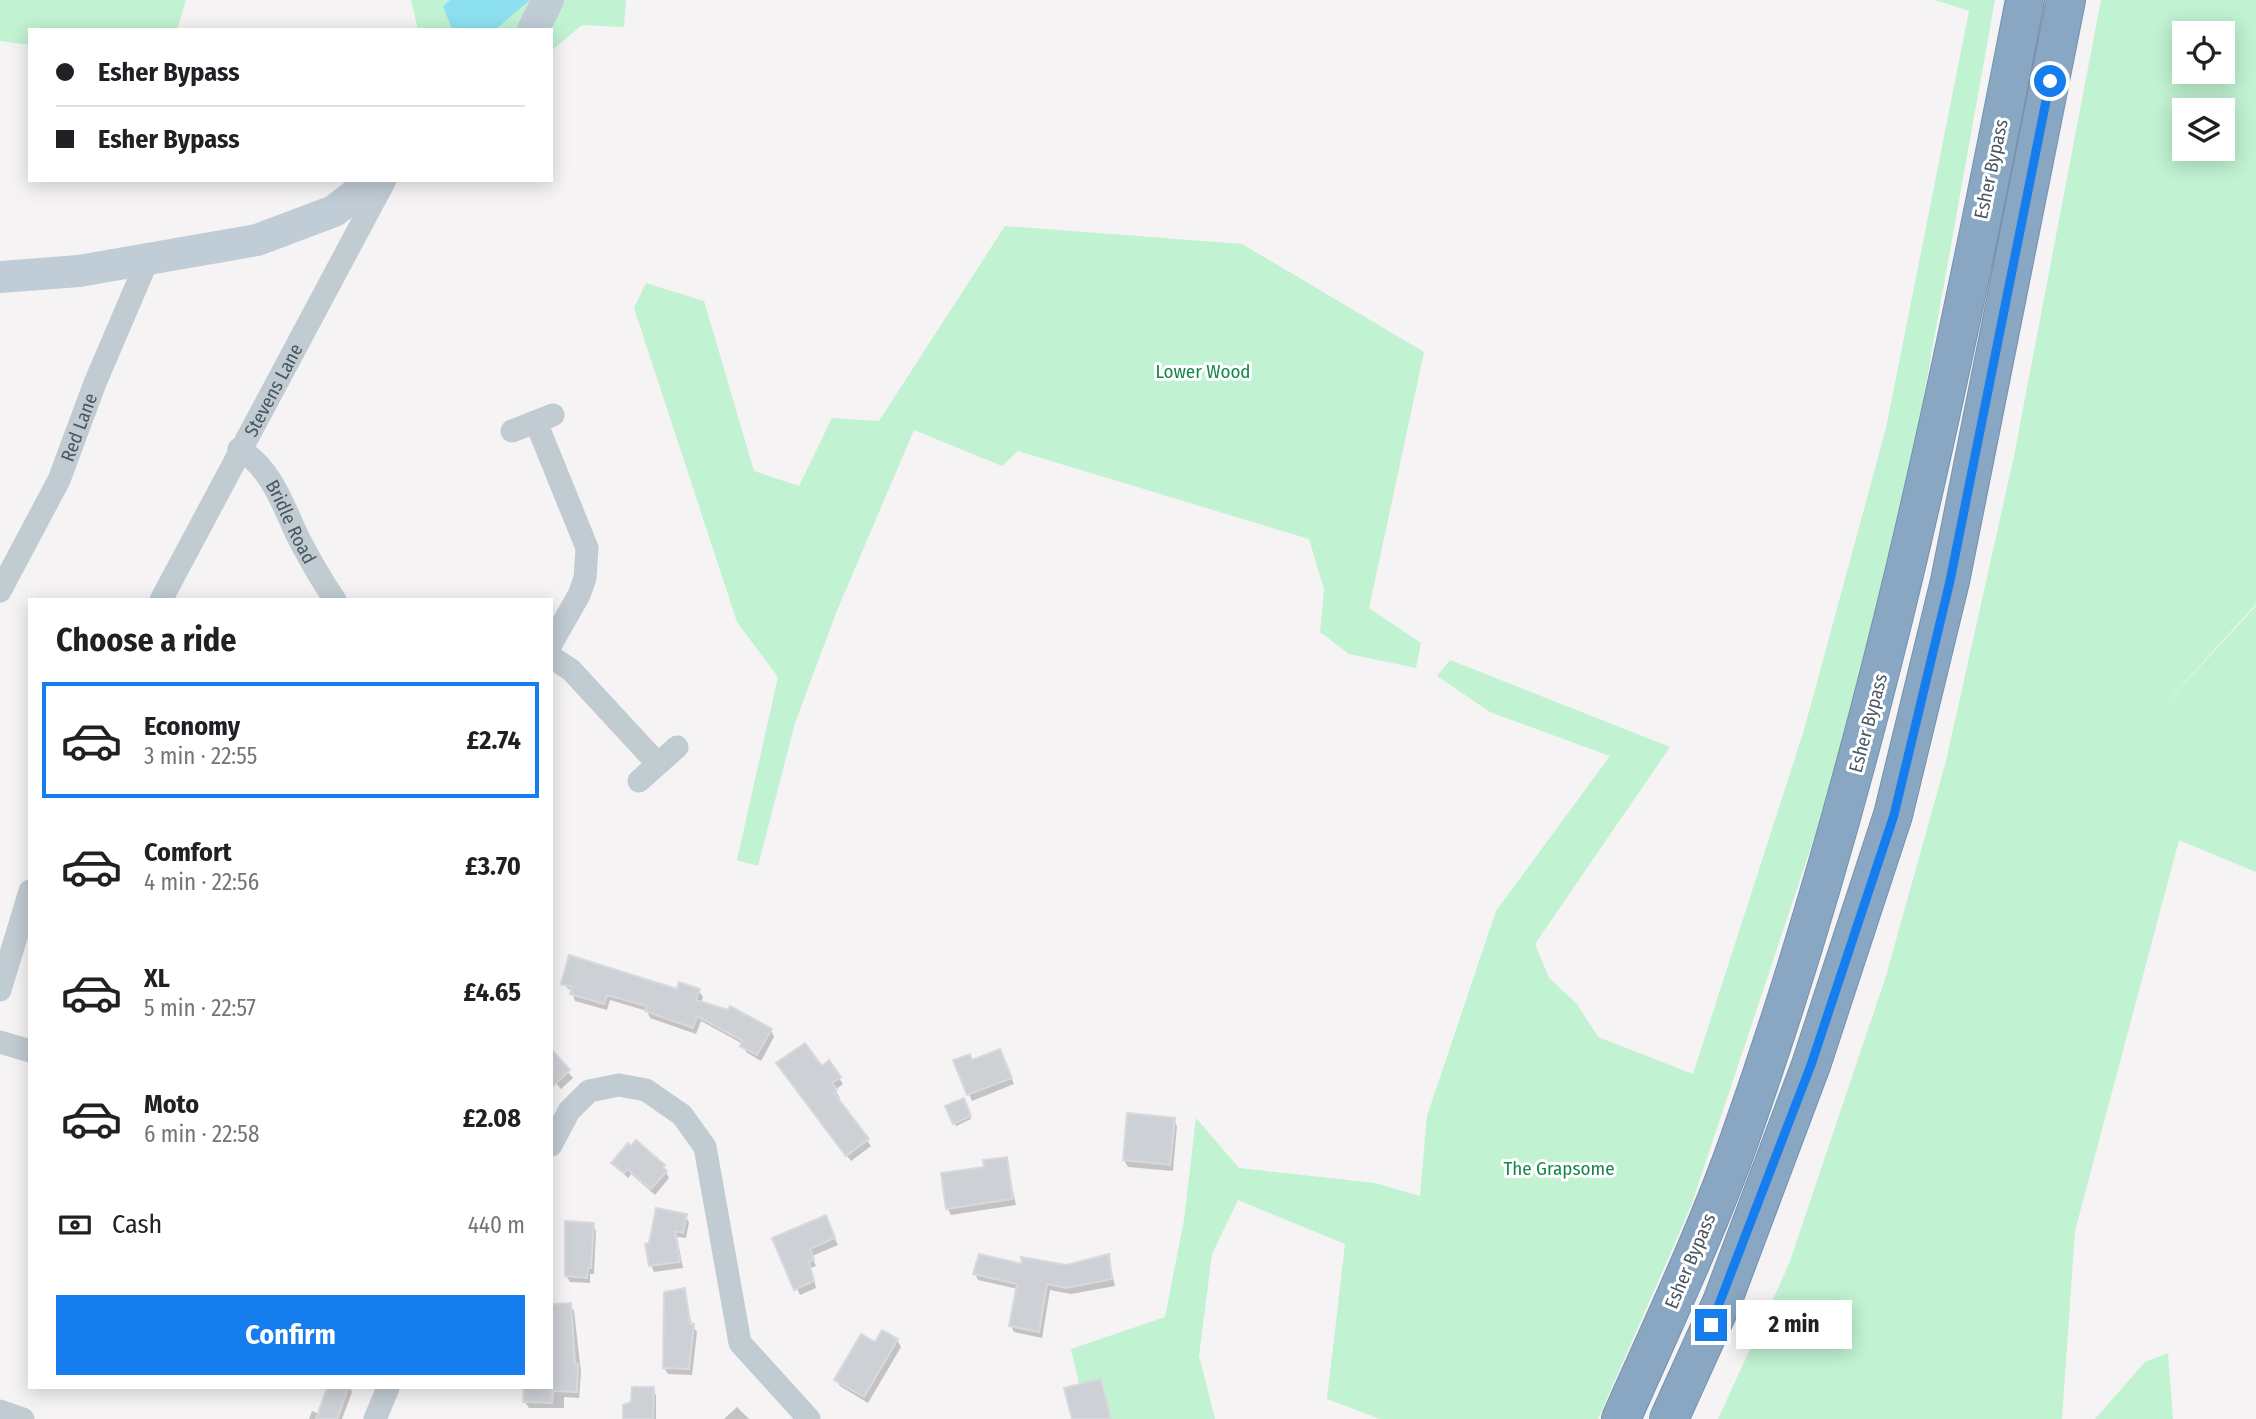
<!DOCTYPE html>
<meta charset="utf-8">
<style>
:root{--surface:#fff;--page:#f6f6f6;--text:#202124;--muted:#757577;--line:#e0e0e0;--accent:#157ded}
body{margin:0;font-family:"Fira Sans Condensed",sans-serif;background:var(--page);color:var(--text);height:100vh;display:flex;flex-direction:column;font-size:26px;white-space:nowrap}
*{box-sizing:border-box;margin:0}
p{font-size:23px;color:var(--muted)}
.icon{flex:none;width:38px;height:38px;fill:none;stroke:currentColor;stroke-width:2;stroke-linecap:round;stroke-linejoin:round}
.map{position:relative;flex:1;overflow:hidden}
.sheet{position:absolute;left:28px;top:598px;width:525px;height:791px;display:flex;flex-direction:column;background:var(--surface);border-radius:0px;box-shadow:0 4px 18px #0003}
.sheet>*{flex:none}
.top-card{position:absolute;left:28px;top:28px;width:525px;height:154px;border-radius:0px;box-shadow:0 4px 18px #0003;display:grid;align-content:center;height:154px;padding:0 28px;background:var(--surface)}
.tools{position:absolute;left:2172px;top:21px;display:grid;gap:14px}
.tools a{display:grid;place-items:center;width:63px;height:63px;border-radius:0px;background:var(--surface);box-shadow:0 4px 18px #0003;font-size:35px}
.end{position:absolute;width:32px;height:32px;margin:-16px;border:9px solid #157ded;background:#fff;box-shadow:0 0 0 4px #fff}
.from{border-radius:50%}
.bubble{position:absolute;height:49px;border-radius:0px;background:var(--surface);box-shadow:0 4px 18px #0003;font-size:23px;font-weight:700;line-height:49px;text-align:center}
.top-card b{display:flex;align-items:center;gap:24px;height:66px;font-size:26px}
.top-card b+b{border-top:2px solid var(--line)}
.top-card i{width:18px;height:18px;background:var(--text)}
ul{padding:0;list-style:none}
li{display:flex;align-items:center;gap:21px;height:116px;margin:0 14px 10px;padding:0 14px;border:4px solid transparent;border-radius:0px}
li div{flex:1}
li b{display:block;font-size:26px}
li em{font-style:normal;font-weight:700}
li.active{border-color:var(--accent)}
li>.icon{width:63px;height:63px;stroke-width:1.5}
h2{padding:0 28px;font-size:32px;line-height:84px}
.pay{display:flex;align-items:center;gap:18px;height:77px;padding:0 28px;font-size:26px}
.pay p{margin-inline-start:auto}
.primary-button{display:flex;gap:14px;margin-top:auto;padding:14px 28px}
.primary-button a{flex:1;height:80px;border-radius:0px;background:var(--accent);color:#fff;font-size:28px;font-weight:700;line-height:80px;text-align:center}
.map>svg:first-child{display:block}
.green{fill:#c1f2d2;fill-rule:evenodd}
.water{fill:#8de0f0}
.shadow{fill:#0003}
.building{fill:#cdd0d5;stroke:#d7d9de;stroke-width:2}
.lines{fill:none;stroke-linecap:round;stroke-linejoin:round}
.highway-casing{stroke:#7492ae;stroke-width:40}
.street{stroke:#c0cbd2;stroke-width:23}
.secondary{stroke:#c0ccd6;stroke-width:32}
.highway{stroke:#89a7c2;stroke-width:38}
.route{stroke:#157ded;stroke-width:9}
.labels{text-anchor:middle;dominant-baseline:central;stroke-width:6;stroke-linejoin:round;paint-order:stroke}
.street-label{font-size:19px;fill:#495761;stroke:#fff}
.park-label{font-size:19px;fill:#148849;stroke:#fff}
</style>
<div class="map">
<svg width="2256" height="1419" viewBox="0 0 2256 1419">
<rect width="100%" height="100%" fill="#f5f3f3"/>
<path class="green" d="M 0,0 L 186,0 L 177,30 L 30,30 L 30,45 L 0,41 Z
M 411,0 L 450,0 L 443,6 L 452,30 L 418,30 Z
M 530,0 L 626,0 L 624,27 L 582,25 L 551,51 L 551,30 L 495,30 Z
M 1935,0 L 1995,0 L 1911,468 L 1833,781 L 1691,1206 L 1598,1419 L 1380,1419 L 1327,1399 L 1345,1244 L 1238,1200 L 1212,1254 L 1199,1356 L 1215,1419 L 1087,1419 L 1071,1349 L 1165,1317 L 1184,1220 L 1196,1118 L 1239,1168 L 1375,1183 L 1420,1196 L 1427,1116 L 1496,911 L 1610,756 L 1490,712 L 1437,676 L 1450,660 L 1670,747 L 1535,944 L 1549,978 L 1577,1004 L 1598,1037 L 1693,1074 L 1804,730 L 1886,428 L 1969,11 Z
M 2101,0 L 2256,0 L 2256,604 L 2141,730 L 2256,606 L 2256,872 L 2179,840 L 2075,1231 L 2062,1419 L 1718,1419 L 1789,1264 L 1886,976 L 1946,761 L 2014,456 ZM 2184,33 L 2222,33 L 2222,72 L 2184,72 ZM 2184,110 L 2222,110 L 2222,149 L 2184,149 Z
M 1005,226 L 1242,244 L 1424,352 L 1369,608 L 1421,643 L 1416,668 L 1349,654 L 1320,632 L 1324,589 L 1309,539 L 1018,451 L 1002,466 L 914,430 L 836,613 L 795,723 L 758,866 L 737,860 L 778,677 L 737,622 L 634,308 L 646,283 L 704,301 L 754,471 L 799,486 L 832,418 L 879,421 Z
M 2168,1353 L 2173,1419 L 2095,1419 L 2145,1362 Z"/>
<path class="water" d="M 450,0 L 530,0 L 495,30 L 452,30 L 443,6 Z"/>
<path class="shadow" d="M 563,984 L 699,991 L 703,997 L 701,1003 L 771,1030 L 774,1037 L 761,1061 L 746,1052 L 743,1044 L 701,1021 L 696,1034 L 650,1018 L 647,1011 L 610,1000 L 607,1010 L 575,1001 L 572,992 Z
M 551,1052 L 573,1078 L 561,1089 L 554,1081 Z
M 1003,1058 L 1014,1084 L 972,1101 L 969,1094 L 972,1062 Z
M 821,1068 L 839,1078 L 843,1084 L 835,1090 L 840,1098 L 837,1099 L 871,1146 L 851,1161 L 782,1070 Z
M 963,1100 L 971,1119 L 956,1126 L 947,1107 Z
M 1174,1120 L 1177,1126 L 1173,1171 L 1128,1167 L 1124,1160 Z
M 1006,1159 L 1016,1205 L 951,1215 L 948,1209 L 986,1168 Z
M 613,1163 L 663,1166 L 669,1178 L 655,1195 L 631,1174 L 628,1178 Z
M 685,1216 L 689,1222 L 686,1238 L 677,1237 L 683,1268 L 654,1272 L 651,1265 Z
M 828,1224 L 838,1245 L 812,1256 L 816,1266 L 811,1268 L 816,1288 L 800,1295 L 775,1239 Z
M 593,1225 L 596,1231 L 594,1274 L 590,1274 L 590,1283 L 570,1282 L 566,1275 Z
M 1108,1256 L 1115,1286 L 1071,1294 L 1050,1290 L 1042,1338 L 1014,1332 L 1011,1326 L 1018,1289 L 978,1280 L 975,1274 L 1024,1266 L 1066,1267 Z
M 684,1290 L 692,1325 L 697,1332 L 692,1375 L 668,1374 L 664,1368 Z
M 570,1305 L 574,1311 L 581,1372 L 579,1398 L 564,1397 L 564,1408 L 529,1408 L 525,1402 L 526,1388 L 551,1388 Z
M 897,1340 L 901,1347 L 868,1403 L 840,1386 L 836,1380 L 875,1344 Z
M 329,1388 L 350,1388 L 352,1392 L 342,1419 L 309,1419 L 312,1411 L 319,1414 Z
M 652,1389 L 656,1395 L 656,1419 L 625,1419 Z
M 737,1407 L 749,1419 L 724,1419 Z"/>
<path class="building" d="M 569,955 L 677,989 L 679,982 L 700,989 L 696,1000 L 728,1010 L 730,1006 L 772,1029 L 757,1055 L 740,1046 L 743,1041 L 697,1016 L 693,1028 L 645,1011 L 646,1006 L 607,995 L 604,1004 L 570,994 L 572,987 L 561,984 Z
M 805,1043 L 822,1066 L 829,1060 L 841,1077 L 832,1083 L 837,1090 L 834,1093 L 869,1139 L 846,1156 L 776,1063 Z
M 551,1049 L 570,1070 L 551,1088 Z
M 1000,1049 L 1012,1078 L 967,1095 L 953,1060 L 970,1054 L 972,1060 Z
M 964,1098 L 971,1116 L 953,1124 L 945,1106 Z
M 1127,1113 L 1175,1118 L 1170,1165 L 1123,1160 Z
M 636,1140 L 665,1165 L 663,1167 L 667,1171 L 651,1189 L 627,1169 L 624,1173 L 611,1163 L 628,1143 L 631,1146 Z
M 1007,1157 L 1013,1199 L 946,1209 L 941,1173 L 984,1167 L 983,1160 Z
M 656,1208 L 687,1214 L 683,1233 L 675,1231 L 680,1262 L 649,1266 L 645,1244 L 649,1243 Z
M 826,1215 L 835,1238 L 810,1249 L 814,1259 L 809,1262 L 814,1281 L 794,1290 L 772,1238 Z
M 565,1221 L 594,1223 L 591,1268 L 588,1268 L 587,1278 L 565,1276 Z
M 979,1254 L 1022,1264 L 1021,1257 L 1066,1265 L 1109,1254 L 1112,1279 L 1066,1288 L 1047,1284 L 1039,1332 L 1009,1326 L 1017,1284 L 973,1274 Z
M 685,1288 L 690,1324 L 694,1324 L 689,1369 L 663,1368 L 664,1292 Z
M 571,1303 L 575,1363 L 578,1364 L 577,1392 L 553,1391 L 552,1403 L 523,1402 L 524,1388 L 551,1388 L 551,1304 Z
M 882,1330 L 898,1339 L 864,1397 L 834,1380 L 861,1334 L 875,1342 Z
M 1101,1379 L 1111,1419 L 1072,1419 L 1064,1388 Z
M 632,1387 L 654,1387 L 653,1419 L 623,1419 L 623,1405 L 631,1402 Z
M 327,1388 L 348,1388 L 337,1419 L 316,1419 Z"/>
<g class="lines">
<g class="highway-casing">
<path id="highway" d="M 1621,1419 C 1662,1326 1706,1234 1740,1138 C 1871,769 1951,384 2025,0
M 1669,1419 L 1722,1302 L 1811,1065 L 1893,815 L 1950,581 L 2066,0"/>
</g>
<g class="street">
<path d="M 536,422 L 587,548 L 585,578 L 579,595 L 551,644"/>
<path d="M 512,431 L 553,415"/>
<path id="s1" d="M 239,449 C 272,468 283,506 299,539 C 310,560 322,581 335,600"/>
<path id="s2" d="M 0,591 L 59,480 L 95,383 L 148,259"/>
<path id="s3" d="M 161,600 L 385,180"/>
<path d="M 551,657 L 571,670 L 657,763"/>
<path d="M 639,781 L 677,747"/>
<path d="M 0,990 L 30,891"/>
<path d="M 0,1042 L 30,1051"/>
<path d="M 551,1145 L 569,1111 L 589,1091 L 619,1085 L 646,1090 L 682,1115 L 705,1147 L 740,1343 L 809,1419"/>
<path d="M 0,1411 L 23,1419"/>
<path d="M 375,1419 L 388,1388"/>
</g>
<path class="secondary" d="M 533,30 L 548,0
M 0,277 L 79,271 L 257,240 L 334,211 L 374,180"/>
<use href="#highway" class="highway"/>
</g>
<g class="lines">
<path class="route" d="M 1711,1325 L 1811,1065 L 1894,815 L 1950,581 L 2050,81"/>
</g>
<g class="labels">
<g class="street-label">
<text transform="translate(1991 169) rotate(-78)">Esher Bypass</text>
<text stroke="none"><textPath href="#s3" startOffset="238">Stevens Lane</textPath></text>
<text stroke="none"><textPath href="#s2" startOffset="182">Red Lane</textPath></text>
<text stroke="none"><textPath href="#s1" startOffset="91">Bridle Road</textPath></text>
<text transform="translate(1868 723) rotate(-75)">Esher Bypass</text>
<text transform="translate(1690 1261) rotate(-67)">Esher Bypass</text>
</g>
<g class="park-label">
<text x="1203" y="371">Lower Wood</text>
<text x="1559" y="1168">The Grapsome</text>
</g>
</g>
</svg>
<div class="tools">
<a><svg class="icon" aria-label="locate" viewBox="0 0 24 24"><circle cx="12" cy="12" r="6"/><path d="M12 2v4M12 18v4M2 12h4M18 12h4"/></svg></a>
<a><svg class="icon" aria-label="layers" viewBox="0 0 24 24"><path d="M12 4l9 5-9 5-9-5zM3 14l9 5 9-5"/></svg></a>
</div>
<i class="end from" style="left:2050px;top:81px"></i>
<i class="end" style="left:1711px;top:1325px"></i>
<div class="bubble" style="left:1736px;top:1300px;width:116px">2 min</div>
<div class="top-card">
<b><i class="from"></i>Esher Bypass</b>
<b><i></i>Esher Bypass</b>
</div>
<section class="sheet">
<h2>Choose a ride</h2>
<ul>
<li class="active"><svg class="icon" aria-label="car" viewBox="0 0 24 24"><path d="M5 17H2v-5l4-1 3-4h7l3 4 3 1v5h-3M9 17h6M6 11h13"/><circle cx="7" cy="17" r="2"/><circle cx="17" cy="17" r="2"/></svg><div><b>Economy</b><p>3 min · 22:55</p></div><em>£2.74</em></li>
<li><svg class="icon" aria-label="car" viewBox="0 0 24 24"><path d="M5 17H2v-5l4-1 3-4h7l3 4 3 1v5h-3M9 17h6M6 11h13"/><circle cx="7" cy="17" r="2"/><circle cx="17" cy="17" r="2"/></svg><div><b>Comfort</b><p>4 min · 22:56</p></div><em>£3.70</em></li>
<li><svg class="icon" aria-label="car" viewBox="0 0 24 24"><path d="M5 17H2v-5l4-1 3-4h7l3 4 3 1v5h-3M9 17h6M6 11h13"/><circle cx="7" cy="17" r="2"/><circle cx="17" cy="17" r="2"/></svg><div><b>XL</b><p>5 min · 22:57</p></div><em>£4.65</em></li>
<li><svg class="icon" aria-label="car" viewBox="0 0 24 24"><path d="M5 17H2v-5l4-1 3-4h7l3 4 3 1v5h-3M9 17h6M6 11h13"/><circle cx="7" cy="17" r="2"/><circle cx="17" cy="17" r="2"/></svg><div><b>Moto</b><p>6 min · 22:58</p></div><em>£2.08</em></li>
</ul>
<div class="pay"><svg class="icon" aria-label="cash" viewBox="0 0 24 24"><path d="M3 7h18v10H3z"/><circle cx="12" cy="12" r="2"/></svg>Cash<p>440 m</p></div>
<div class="primary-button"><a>Confirm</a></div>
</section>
</div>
